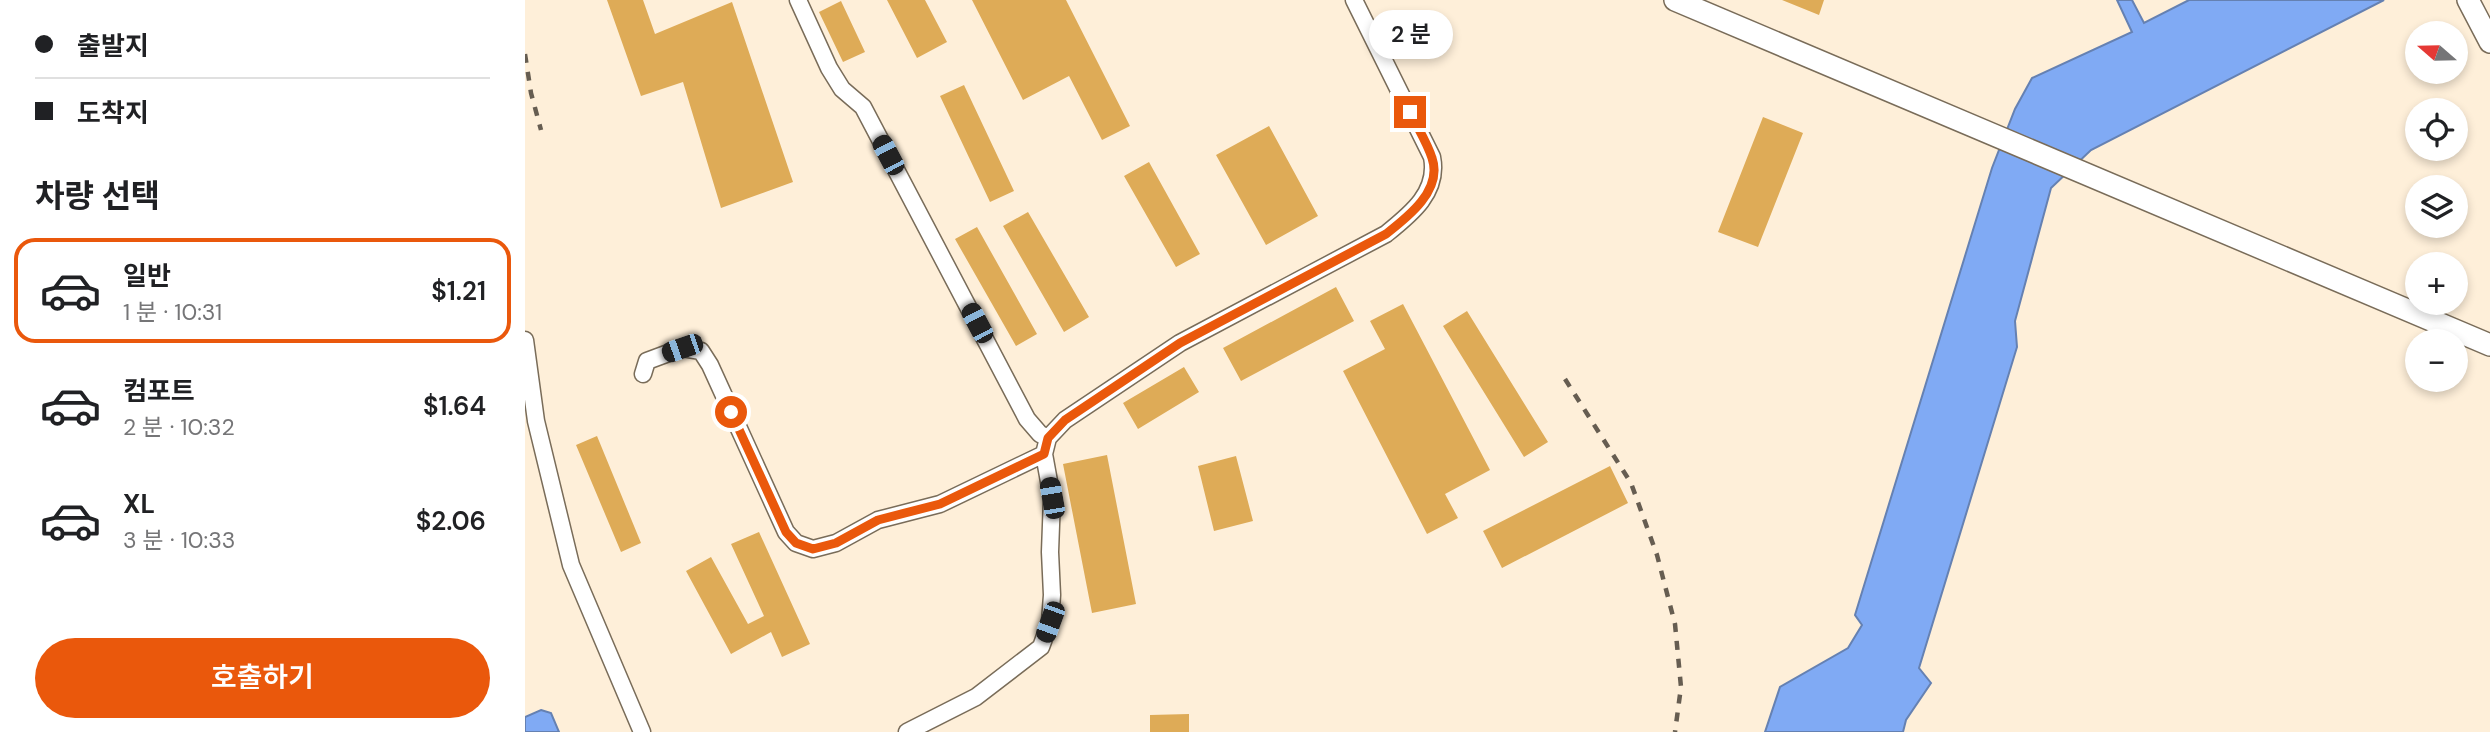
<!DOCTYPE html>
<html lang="ko">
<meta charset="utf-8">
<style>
:root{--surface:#fff;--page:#f6f6f6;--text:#202124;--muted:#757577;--line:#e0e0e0;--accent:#ea580c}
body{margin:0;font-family:"DM Sans","Noto Sans KR",sans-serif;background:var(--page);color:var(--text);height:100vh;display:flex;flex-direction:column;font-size:26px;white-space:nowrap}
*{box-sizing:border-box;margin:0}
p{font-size:23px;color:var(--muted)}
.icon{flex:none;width:38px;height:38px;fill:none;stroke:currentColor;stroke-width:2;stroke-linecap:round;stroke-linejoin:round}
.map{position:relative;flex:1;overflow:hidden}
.details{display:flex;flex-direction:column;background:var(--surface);width:525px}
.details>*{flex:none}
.guide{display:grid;align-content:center;height:154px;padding:0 35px;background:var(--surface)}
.needle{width:46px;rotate:290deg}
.buttons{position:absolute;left:1880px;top:21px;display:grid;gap:14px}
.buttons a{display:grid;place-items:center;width:63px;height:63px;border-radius:50%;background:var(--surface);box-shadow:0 4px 10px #0003;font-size:35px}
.end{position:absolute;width:32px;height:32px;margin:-16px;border:9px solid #ea580c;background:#fff;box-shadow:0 0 0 4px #fff}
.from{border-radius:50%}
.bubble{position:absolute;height:49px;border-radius:24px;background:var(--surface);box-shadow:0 4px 10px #0003;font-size:23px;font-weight:600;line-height:49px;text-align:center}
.car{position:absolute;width:21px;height:42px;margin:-21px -10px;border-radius:9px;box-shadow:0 0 5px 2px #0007;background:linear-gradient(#222 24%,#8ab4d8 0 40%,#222 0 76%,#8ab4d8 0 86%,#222 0)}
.guide b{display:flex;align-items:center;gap:24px;height:66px;font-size:26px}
.guide b+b{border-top:2px solid var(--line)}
.guide i{width:18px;height:18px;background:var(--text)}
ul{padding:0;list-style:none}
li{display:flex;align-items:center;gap:21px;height:105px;margin:0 14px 10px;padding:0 21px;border:4px solid transparent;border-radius:21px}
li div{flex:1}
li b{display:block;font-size:26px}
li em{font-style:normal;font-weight:600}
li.active{border-color:var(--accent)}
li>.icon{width:63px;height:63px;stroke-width:1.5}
h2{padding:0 35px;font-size:32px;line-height:84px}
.button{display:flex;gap:14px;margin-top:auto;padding:14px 35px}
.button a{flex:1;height:80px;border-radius:42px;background:var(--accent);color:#fff;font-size:28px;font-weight:600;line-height:80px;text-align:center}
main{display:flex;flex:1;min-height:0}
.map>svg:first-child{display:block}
.water{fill:#80aaf4;stroke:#6581b2;stroke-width:2}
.building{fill:#deab57}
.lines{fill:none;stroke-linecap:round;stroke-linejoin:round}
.minor-casing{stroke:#796c59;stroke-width:19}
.major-casing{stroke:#796c59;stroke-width:24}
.minor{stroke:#fff;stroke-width:16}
.major{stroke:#fff;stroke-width:21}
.rail{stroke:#665d51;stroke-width:4.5;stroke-dasharray:9 9;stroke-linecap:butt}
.route{stroke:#ea580c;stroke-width:9}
</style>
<main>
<section class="details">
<div class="guide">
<b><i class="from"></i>출발지</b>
<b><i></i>도착지</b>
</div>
<h2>차량 선택</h2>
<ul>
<li class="active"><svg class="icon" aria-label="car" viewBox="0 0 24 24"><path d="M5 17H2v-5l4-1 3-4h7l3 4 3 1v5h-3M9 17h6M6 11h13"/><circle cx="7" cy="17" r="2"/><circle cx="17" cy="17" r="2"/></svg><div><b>일반</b><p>1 분 · 10:31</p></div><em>$1.21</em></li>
<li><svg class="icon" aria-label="car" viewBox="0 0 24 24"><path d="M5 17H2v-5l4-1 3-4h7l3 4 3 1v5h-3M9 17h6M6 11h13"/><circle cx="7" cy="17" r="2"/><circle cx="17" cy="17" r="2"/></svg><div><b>컴포트</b><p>2 분 · 10:32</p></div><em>$1.64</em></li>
<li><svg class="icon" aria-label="car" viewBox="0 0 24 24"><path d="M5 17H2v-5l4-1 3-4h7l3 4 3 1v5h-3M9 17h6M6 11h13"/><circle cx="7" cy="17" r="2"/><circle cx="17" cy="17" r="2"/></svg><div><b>XL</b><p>3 분 · 10:33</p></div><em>$2.06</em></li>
</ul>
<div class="button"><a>호출하기</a></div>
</section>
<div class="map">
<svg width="1965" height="732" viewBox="0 0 1965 732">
<rect width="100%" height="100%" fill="#feefd9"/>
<path class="water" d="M 1592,0 L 1607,0 L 1619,23 L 1664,0 L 1859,0 L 1566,150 L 1526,188 L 1490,321 L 1492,347 L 1394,668 L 1406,683 L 1381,720 L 1378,732 L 1240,732 L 1255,687 L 1323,648 L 1337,625 L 1330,615 L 1467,168 L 1490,109 L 1507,78 L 1607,32 Z
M 16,710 L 26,713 L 34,732 L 0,732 L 0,717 Z"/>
<path class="building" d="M 82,0 L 118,0 L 130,34 L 207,2 L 268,182 L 196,208 L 158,82 L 116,96 Z
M 362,0 L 400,0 L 422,42 L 392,58 Z
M 447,0 L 541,0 L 605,126 L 577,140 L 544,76 L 498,100 Z
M 1257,0 L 1299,0 L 1294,15 Z
M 316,1 L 340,52 L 318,62 L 294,12 Z
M 439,85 L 489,191 L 465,202 L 415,96 Z
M 1238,117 L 1278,133 L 1233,247 L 1193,232 Z
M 744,126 L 793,216 L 741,245 L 691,155 Z
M 624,162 L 675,254 L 651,267 L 599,176 Z
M 503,212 L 564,317 L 539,332 L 478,226 Z
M 452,227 L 512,334 L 491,346 L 430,239 Z
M 811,287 L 829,321 L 716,381 L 698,348 Z
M 878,304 L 965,470 L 920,494 L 933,518 L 902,534 L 818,371 L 860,349 L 845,321 Z
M 942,311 L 1023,442 L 999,457 L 918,326 Z
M 659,367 L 674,392 L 613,429 L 598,403 Z
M 72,436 L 116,543 L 96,552 L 51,445 Z
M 582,455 L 611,604 L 567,613 L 538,464 Z
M 711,456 L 728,521 L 689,531 L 673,466 Z
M 1085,466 L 1103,503 L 977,568 L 958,531 Z
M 234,532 L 285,644 L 257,657 L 246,632 L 206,654 L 161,571 L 186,557 L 223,624 L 239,616 L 206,544 Z
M 664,714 L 664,732 L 625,732 L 625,715 Z"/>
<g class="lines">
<g class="minor-casing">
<path id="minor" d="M 273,0 L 304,68 L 317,89 L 338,107 L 502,419 L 515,434 L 523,438
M 0,340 L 11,421 L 46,565 L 117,732
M 118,374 L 122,361 L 157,348 L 176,351 L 185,365 L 261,532 L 271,543 L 288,549 L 311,543 L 353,520 L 415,504 L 519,454
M 382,732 L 451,697 L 516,647 L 525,622 L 527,595 L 525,552 L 527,498 L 519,454 L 523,438 L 540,420 L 655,343 L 861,234 C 886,214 914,192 907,157 L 829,0"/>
</g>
<g class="major-casing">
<path id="major" d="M 1150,0 L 1965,345
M 1943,0 L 1965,42"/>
</g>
<use href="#minor" class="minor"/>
<use href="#major" class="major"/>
<path class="rail" d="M 0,54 L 6,93 L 16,130
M 1040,379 L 1106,483 L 1132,555 L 1150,624 L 1156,687 L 1150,732"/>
</g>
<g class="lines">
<path class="route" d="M 206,412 L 261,532 L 271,543 L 288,549 L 311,543 L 353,520 L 415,504 L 519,454 L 523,438 L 540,420 L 655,343 L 861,234 C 883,217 918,190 907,158 C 902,142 892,127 885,112"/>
</g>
</svg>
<div class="buttons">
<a><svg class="needle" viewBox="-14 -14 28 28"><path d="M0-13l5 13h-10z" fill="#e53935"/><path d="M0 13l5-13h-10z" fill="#757577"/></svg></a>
<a><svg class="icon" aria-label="locate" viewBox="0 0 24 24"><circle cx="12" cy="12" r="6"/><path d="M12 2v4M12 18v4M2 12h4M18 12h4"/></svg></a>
<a><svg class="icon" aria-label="layers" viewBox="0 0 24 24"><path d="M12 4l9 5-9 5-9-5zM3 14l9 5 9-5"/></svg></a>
<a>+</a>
<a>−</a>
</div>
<i class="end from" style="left:206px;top:412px"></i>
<i class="end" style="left:885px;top:112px"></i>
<div class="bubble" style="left:844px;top:10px;width:84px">2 분</div>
<i class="car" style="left:363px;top:155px;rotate:332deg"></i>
<i class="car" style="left:452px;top:323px;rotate:332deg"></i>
<i class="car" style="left:157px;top:348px;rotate:251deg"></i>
<i class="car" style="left:527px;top:498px;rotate:350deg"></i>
<i class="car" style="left:525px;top:622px;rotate:200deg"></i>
</div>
</main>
